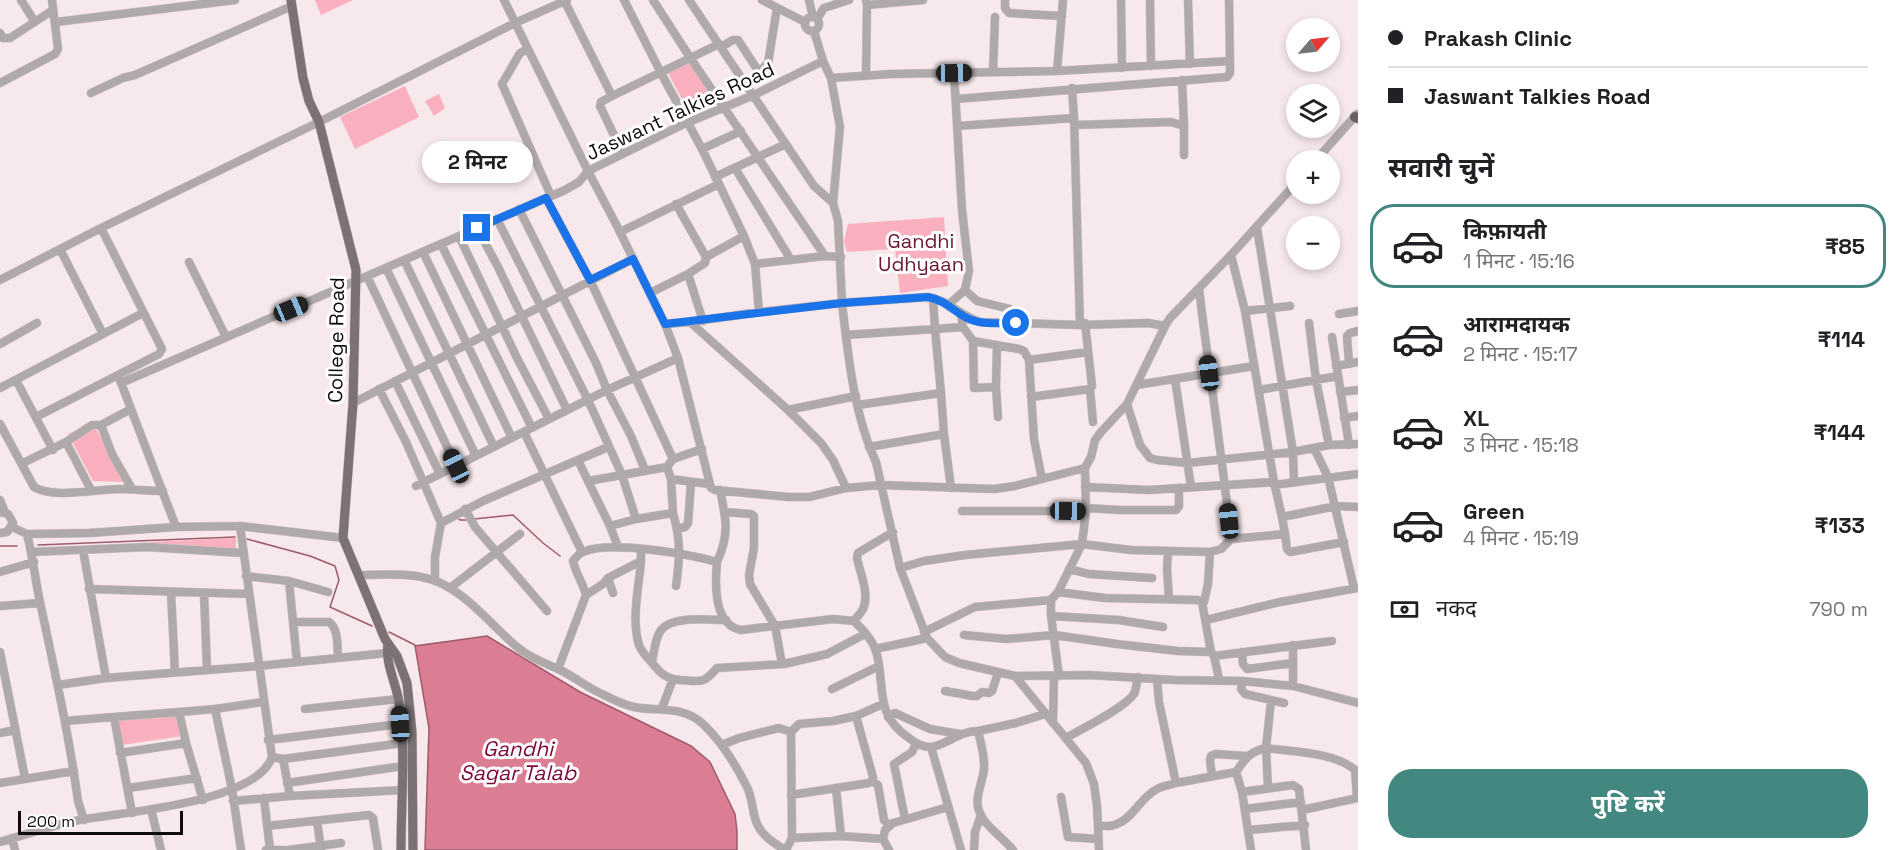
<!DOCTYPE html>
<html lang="hi">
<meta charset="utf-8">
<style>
:root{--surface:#fff;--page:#f6f6f6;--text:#202124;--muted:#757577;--line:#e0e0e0;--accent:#428881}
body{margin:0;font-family:"Space Grotesk","Noto Sans Devanagari",sans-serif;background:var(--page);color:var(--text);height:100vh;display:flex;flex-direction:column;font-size:22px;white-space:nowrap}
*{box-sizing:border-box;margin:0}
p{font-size:20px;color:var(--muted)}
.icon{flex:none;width:33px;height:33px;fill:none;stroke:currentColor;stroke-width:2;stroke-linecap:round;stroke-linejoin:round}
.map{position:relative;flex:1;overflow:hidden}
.drawer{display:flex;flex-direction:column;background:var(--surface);width:540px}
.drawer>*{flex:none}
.top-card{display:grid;align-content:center;height:132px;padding:0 30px;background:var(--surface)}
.needle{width:39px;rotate:62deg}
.fabs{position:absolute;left:1286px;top:18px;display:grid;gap:12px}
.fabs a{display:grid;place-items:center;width:54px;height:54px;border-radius:50%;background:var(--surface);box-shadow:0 3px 9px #0003;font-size:30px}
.scale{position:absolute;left:18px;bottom:15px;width:165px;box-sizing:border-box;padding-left:6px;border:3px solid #0f0a0b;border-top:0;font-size:16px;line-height:21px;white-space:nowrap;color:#0f0a0b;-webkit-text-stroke:4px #fff;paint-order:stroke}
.end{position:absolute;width:27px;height:27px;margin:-14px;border:8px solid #1a73e8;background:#fff;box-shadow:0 0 0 3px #fff}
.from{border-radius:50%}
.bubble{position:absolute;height:42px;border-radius:21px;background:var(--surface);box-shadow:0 3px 9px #0003;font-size:20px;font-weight:700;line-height:42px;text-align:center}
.car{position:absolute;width:18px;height:36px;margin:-18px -9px;border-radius:8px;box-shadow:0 0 4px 2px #0007;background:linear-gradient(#222 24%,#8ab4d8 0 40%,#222 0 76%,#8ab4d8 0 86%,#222 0)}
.top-card b{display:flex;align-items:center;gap:21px;height:57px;font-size:22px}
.top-card b+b{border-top:2px solid var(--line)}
.top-card i{width:15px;height:15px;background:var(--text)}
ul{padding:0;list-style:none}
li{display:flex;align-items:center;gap:18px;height:84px;margin:0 12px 9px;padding:0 18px;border:3px solid transparent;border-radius:24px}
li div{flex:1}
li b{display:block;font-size:22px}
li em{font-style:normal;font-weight:700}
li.selected{border-color:var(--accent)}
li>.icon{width:54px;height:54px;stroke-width:1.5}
h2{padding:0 30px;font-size:27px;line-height:72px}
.pay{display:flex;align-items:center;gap:15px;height:66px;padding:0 30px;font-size:22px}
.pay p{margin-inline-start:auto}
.button{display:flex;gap:12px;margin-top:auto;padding:12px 30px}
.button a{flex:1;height:69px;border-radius:24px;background:var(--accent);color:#fff;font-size:24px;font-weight:700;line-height:69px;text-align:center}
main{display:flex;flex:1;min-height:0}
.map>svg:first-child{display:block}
.green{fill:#fab0bf}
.water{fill:#db7e94;stroke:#9e5b6b;stroke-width:1.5}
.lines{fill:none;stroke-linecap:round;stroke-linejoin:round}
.stream{stroke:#9e5b6b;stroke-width:1.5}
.minor-casing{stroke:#d2c4c7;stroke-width:9}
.major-casing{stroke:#d2c4c7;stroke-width:10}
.highway-casing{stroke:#d2c4c7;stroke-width:12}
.minor{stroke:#b0a9aa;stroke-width:8}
.major{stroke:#7c7173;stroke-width:9}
.highway{stroke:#6a5e60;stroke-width:10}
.route{stroke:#1a73e8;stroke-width:8}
.labels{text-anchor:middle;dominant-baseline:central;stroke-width:6;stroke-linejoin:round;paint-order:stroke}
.street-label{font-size:20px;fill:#0f0a0b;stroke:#fff}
.park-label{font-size:20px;fill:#6a1633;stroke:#fff}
.water-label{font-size:21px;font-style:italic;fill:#7d0838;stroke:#fff}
</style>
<main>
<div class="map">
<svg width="1358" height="850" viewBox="0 0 1358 850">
<rect width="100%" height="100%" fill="#f7e8eb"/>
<path class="green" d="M 315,0 L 353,0 L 321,15 Z
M 690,63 L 713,100 L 690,114 L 668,73 Z
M 405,86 L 419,117 L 355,149 L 340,117 Z
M 439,94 L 445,108 L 434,116 L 425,101 Z
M 944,217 L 948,286 L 900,293 L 895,249 L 847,252 L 844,241 L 848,224 Z
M 93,422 L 123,482 L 93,481 L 68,434 Z
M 236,538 L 236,550 L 150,544 L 150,542 Z
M 176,712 L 183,736 L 122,745 L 116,719 Z"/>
<path class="water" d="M 487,636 L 580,692 L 691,746 L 710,762 L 735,814 L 737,831 L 737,850 L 425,850 L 429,728 L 415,646 Z"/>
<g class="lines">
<path class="stream" d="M 457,517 L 460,520 L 469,520
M 474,519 L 513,515 L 543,543 L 560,556
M 247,539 L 310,556 L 335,566 L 339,580 L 330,607 L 372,626
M 38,545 L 235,537
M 0,546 L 17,546
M 389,632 L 415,645"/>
<g class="minor-casing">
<path id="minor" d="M 21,0 L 35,22
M 504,0 L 588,171 L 618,228 L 665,324 L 678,358 L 711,488 L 715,490 L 789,497 L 809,497 L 846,488 L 881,485 L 994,489 L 1015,486 L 1085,468
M 564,0 L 612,96 L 719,44
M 624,0 L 661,73 L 702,149 L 744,236 L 755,264 L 759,312
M 653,0 L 691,59 L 825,256 L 841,257
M 689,0 L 814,186 L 833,203
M 762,0 L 805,22
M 809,0 L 813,17
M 866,0 L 867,5 L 866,76
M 1005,0 L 1005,8 L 1009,13 L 1062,16
M 1121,0 L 1122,68
M 1150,0 L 1151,66
M 1188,0 L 1190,64
M 867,5 L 923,0
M805 24a7 7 0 1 1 14 0a7 7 0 1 1-14 0Z
M 817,19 L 824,8 L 849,0
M 56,22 L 235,0
M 814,31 L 823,61 L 831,78 L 840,127 L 833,203 L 838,221 L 842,303 L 928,297 C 948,300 961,316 980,322 L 1080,325 L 1148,323 L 1165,326 L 1170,318 L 1231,255 L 1296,183
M 0,33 L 3,38 L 10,38 L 53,10
M 721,47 L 733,40 L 738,40 L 757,69 L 761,70 L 768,63 L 777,8
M 528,49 L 520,53 L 502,84 L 551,196
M 1057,71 L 1063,0
M 993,72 L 995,17
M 831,78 L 891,74 L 1057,71 L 1230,61 L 1229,0
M 1182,80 L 1184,126
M 0,83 L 55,54 L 58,49 L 52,0
M 1072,88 L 1074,118 L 1080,325
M 91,93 L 123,78 L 135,75 L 292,6
M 612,96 L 601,102 L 600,106 L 623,154
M 956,99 L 1227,77 L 1230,73 L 1230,61
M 1075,125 L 1171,122 L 1184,126 L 1184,155
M 958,126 L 1074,118
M 702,149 L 741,131
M 1316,160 L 1357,114
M 735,168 L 791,260
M 715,177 L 786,144
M 676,204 L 706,257
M 519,209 L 596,363 L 607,390 L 631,436 L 645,470
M 497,219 L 588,400 L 622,475 L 667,467 L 673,459 L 590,280 L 546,198
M 477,228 L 497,265 L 567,410
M 1257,228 L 1293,452 L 1294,482
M 620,232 L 719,184
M 459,236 L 517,358 L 549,419
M 441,244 L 532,428
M 60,249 L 103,334
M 423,252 L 512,438
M 1231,255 L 1245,311 L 1274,482 L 1282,517
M 404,260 L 494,447
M 189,262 L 226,337
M 755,264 L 825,256
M 386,268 L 476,456
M 367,276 L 456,466
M 0,280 L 101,228 L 319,122 L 515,23 L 567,0
M 1199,289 C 1209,372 1222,455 1231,539 L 1285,534 L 1282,517 L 1336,506 L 1358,507
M 965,290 L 977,301 L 1010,309 L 1013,314 L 1016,323
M 650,293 L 688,274
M 948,305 L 965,290 L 969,271 L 962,210 L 954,73
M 1245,311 L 1290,306
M 961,314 L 963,327 L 973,341 L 1019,349 L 1024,351 L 1029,360 L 1034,439 L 1042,479
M 1339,314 L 1358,311
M 703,321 L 688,274 L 705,263 L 706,257 L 744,236
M 690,322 L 788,410 L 821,443 L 833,460 L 846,488
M 1309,323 L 1316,380 L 1329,445
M 665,324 L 690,322 L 759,312 L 842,303 C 848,355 854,415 876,462 L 900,568 L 927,638 L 945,657 L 959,663 L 1015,676 L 1089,675 L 1174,680 L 1243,681 L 1293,686 L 1358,703
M 846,335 L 935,329 L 933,298
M 1332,337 L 1349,445
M 973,341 L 974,388 L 996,387
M 0,344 L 37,323
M 997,345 L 996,387 L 998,417
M 1029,360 L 1088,352
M 1349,364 L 1347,336 L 1350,333 L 1358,331
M 1336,366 L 1358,362
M 1175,379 L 1191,487
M 16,380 L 53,450
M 120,380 L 176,527
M 395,381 L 440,474
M 121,383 L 565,190 L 579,182 L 588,171 L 684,124 L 754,95 L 823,61
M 1137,385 L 1254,366
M 0,388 L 143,313
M 379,389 L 406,442 L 441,523 L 435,557 L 435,581
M 1090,389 L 1093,422
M 1259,390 L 1338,376
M 1340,392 L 1358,390
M 941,393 L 935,329 L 963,327
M 1031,397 L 1090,389 L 1092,386 L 1085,323
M 353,403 L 633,259
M 1127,404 L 1140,445 L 1150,458 L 1157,460 L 1188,463 L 1293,452 L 1329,445 L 1358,444
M 858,405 L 941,393 L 944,434 L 951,488
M 788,410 L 856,396
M 36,417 L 159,354 L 162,349 L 101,228
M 1344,418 L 1358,416
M 0,424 L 34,487 C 54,499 96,489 120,489 C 134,489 148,491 163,491
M 101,425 L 131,409
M 524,432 L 582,552
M 869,447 L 944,434
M 1314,448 L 1328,477 L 1354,588
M 673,459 L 702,449
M 578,460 L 588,481
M 23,463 L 66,442
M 667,467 L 671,479 L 673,513
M 671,479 L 709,484
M 1274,485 L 1358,474
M 416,486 L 607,390 L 678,358
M 1085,487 L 1149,490 L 1274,482
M 91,490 L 66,442 L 92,425 L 101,425 L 112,454 L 132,489
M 0,500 L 5,512
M 1086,508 L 1120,510 L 1176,510 L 1179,506 L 1179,488
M 465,509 L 475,527 L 547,611
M 962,511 L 1086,511
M 0,512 L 8,514 L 13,523 L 7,532 L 0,533
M 725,512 L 751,514 L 754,516 L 754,548 L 749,575 L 750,584 L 775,626 L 782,664
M 636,519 L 622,475 L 588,481 L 610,526 L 636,519 L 673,513 C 681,541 680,557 676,586
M 441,523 L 483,501 L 608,447
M 610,526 L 618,547
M 12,527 L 27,534 L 89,533 L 176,527 L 240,526 L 343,538
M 677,529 L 685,527 L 688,523 L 691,482
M 27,534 C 33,557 35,579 40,602 C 54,668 69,734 78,801 L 84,820
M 1285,534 L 1287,549 L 1290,552 L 1344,542
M 83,550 L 106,678
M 1168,551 L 1167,569 L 1169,599
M 31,552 L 147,547 L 243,553
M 641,561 C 639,587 631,619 639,645 C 642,653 648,658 653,664 C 661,674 667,679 680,680 C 702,681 702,685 717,668 L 784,664 L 827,654 L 865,634
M 717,562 C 730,534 726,519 720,490
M 900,568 L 924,561 L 965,555 L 1082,544 L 1131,550 L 1210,552 L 1221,549 L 1231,539
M 1069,569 L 1089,574 L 1152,578
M 0,572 L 34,562
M 359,575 C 384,575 412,572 436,581 C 468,594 491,625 517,647 C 529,657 542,662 556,668 C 572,675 585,686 600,693 C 610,698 623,705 634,707 C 658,712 683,705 703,724 C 721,741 736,765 747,787 C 752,797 752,808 755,818 C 759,834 772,842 785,850
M 246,576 L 289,581 L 328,592
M 608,578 L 641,561 L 641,549
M 289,581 L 297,662
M 450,588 L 520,534
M 89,589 L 249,594
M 171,592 L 175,672
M 1058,592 L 1105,598 L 1197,600 L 1202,602 L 1211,652 L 1214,656 L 1219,679
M 204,593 L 207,669
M 613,593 L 608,578 L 603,584 L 586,595 C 583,583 575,572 573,561 C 576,558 579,553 583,552 C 610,540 689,554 717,562 C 715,583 713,625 741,630 L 833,619 L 854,621 C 862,629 872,639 876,651 C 886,685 873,714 909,738 C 915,743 922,747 930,747 C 946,746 958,731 978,731 C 981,744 985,756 984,769 C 982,787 971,801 983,819 C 990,829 1004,839 1013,850
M 1202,602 L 1204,602 L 1208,584 L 1210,552
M 0,606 L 40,603
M 1051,616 L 1119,620 L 1163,627
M 1206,620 L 1280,602 L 1358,588
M 854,621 C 857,617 861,613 863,609 C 870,594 860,573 857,558 L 858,553 L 893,532
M 293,622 L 329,622 C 339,629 337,646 338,658
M 924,632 L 975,607 L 1051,600
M 964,635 L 1006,639 L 1054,635 L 1117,644 L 1178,651 L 1211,652
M 1293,645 L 1293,686
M 875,649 L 927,638
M 0,652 L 25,778
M 1242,652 L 1243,664 L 1247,669 L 1292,663
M 1214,656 L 1332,641
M 652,662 C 654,652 655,638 661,630 C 673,615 709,620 726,620
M 558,669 L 586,595
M 1015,676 L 1086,763 L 1094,784 L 1097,806 L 1098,826
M 1059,676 L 1051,616 L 1051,600 L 1058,592 L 1082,544 L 1086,511 L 1085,468 L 1091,457 L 1095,440 L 1101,432 L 1127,404 L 1165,326
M 1157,679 L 1159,702 L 1176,783 L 1236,772 L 1242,792 L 1293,785 L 1299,789 L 1306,850
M 1243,681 L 1241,689 L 1245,694 L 1284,703
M 58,685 L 106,678 L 258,666 L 387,653
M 832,689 L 879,666
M 945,691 L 973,696 L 977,696 L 982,692 L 989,693 L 992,691 L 998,673
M 662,708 L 673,679
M 215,709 L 232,789 L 241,850
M 305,709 L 398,699
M 179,712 L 215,709 L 263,702
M 888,717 L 895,713 L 930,729 L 960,734
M 65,721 L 114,717
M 1053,723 L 1054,677
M 978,731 L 1016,723 L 1045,714
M 0,733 L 15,730
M 1066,738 C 1081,729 1129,706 1135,692 C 1136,687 1137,682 1138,677
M 268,740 L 400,724
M 722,745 L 739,738 L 779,728 L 791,732
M 931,747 L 961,850
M 120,753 L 186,743
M 272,757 L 283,759 L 403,743
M 283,759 L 290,796 L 403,790
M 1355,770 L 1357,798
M 1236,772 C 1246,758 1249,752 1266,748 L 1271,701
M 1212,776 L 1210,760 L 1211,756 L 1215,754 L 1247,756
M 872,781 L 878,785 L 884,820 L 889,826
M 0,783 L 74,771
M 287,783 L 403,766
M 128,788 L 197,778
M 836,788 L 841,836
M 1268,788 L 1266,748 C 1293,752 1335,752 1355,770 L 1358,770
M 1242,792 L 1251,850
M 791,795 L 869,783 L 872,781 L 873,777 L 856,716
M 1061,797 L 1068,837 L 1098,839
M 264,798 L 270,850 L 266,850
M 233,801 L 290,796
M 151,809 L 161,850
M 1245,809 L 1301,802
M 1302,810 L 1358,798
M 132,813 L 114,717 L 179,712 L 186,743 L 203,800
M 905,819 L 894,764 L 912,752 L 916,743
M 317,821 L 321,849
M 267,826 L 369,815 L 373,818 L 378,850
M 1248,830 L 1305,825
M 12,838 L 15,850
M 792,838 L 841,836 L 883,839 L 889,850
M 883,839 L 885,830 L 893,823 L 948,807
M 0,842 C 28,834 56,824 85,819 C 126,812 257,802 272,757 L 240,526
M 270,850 L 284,850
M 288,850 L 341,843
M 786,850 L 792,838 L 791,732 L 799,724 L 833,721 L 856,716 L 883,704
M 974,850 L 975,832 L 981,815
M 1099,850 L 1098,826 C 1104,826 1111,827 1117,824 C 1132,819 1141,797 1157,789 C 1162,786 1170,785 1176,783"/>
</g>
<g class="major-casing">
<path id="major" d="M 291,0 L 303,78 L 309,101 L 319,122 L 356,270 L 353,403 L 343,538 L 385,639 L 397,656 L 407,683 L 412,732 L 413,850
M 388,644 C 385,663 396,683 399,702 C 406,751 401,801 401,850"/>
</g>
<g class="highway-casing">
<path id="highway" d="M 1355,117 L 1358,118"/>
</g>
<use href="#minor" class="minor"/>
<use href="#major" class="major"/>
<use href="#highway" class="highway"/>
</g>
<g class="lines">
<path class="route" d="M 477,228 L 546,198 L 590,280 L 633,259 L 665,324 L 842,303 L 928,297 C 945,300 954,312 969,319 C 983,325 1001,323 1016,323"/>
</g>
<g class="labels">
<g class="street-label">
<text transform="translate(680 111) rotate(-25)">Jaswant Talkies Road</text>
<text transform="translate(336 340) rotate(-89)">College Road</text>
</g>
<g class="park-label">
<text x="921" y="241">Gandhi<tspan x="921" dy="23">Udhyaan</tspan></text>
</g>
<g class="water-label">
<text x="518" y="748">Gandhi<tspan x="518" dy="24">Sagar Talab</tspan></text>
</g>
</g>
</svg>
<div class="fabs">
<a><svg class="needle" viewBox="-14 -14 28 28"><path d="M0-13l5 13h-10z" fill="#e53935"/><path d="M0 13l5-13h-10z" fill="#757577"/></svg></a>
<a><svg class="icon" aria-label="layers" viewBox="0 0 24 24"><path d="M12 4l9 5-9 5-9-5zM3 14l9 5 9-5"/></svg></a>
<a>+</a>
<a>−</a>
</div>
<div class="scale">200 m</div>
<i class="end from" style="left:1016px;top:323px"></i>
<i class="end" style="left:477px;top:228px"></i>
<div class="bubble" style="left:422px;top:141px;width:111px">2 मिनट</div>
<i class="car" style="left:954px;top:73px;rotate:89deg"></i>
<i class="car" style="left:291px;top:309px;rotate:67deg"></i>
<i class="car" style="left:1209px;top:373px;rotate:353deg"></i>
<i class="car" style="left:456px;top:466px;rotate:335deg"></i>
<i class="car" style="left:1068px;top:511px;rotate:91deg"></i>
<i class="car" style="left:1229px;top:521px;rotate:354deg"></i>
<i class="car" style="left:400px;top:724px;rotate:357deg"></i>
</div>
<section class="drawer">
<div class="top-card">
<b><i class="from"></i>Prakash Clinic</b>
<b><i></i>Jaswant Talkies Road</b>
</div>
<h2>सवारी चुनें</h2>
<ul>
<li class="selected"><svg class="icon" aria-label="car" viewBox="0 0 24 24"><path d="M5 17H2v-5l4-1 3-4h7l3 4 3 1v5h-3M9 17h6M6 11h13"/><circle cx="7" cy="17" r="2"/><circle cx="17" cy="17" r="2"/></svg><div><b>किफ़ायती</b><p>1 मिनट · 15:16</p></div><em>₹85</em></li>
<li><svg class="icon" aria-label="car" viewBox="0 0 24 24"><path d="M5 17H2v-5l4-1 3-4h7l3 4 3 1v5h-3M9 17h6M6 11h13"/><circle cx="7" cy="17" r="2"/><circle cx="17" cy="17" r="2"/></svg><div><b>आरामदायक</b><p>2 मिनट · 15:17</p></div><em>₹114</em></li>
<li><svg class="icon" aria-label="car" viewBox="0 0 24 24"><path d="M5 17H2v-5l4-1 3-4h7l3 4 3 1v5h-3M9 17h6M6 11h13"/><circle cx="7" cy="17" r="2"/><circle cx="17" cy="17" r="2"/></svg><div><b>XL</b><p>3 मिनट · 15:18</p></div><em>₹144</em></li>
<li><svg class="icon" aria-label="car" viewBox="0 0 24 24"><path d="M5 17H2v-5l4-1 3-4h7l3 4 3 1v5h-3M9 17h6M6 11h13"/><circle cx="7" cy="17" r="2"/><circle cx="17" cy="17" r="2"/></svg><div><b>Green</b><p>4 मिनट · 15:19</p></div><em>₹133</em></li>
</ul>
<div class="pay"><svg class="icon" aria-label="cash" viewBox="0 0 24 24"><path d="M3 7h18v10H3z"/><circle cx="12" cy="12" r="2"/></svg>नकद<p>790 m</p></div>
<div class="button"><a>पुष्टि करें</a></div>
</section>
</main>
